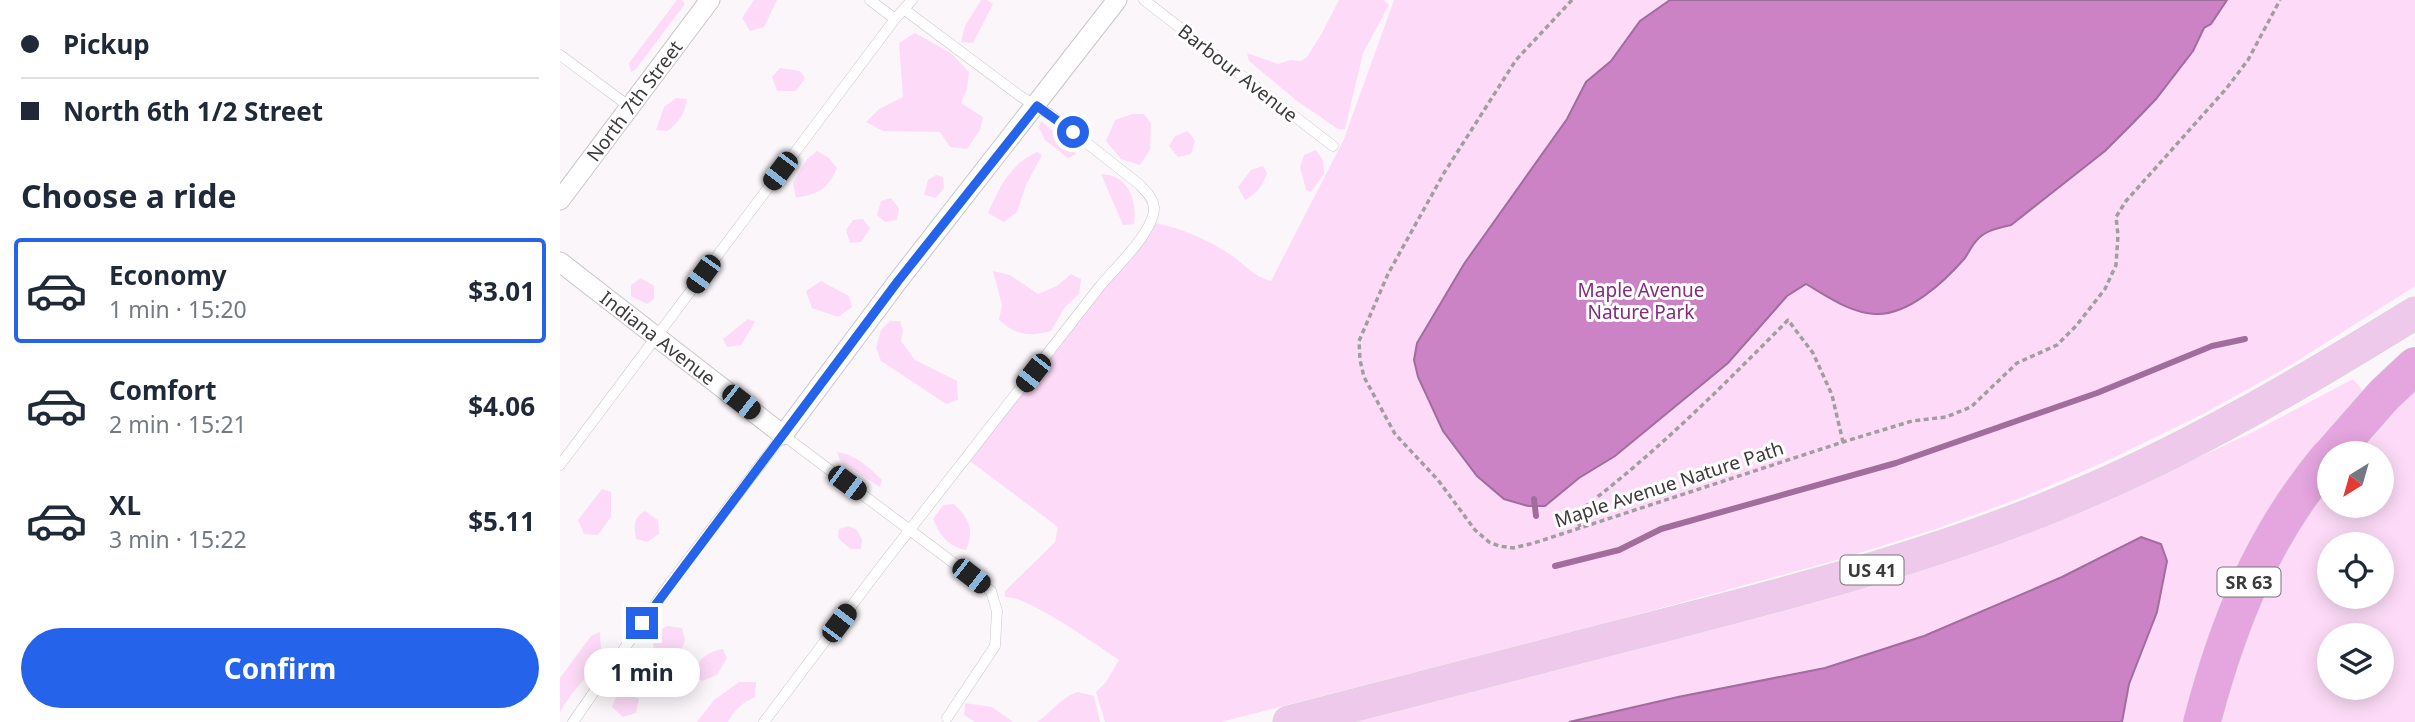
<!DOCTYPE html>
<meta charset="utf-8">
<style>
:root{--surface:#fff;--page:#f2f2f3;--text:#1f2937;--muted:#747a83;--line:#e0e1e3;--accent:#2563eb}
body{margin:0;font-family:"Noto Sans",sans-serif;background:var(--page);color:var(--text);height:100vh;display:flex;flex-direction:column;font-size:26px;white-space:nowrap}
*{box-sizing:border-box;margin:0}
p{font-size:23px;color:var(--muted)}
.icon{flex:none;width:38px;height:38px;fill:none;stroke:currentColor;stroke-width:2;stroke-linecap:round;stroke-linejoin:round}
.map{position:relative;flex:1;overflow:hidden}
.panel{display:flex;flex-direction:column;background:var(--surface);width:560px}
.panel>*{flex:none}
.hud{display:grid;align-content:center;height:154px;padding:0 21px;background:var(--surface)}
.needle{width:46px;rotate:217deg}
.tools{position:absolute;left:1757px;top:441px;display:grid;gap:14px}
.tools a{display:grid;place-items:center;width:77px;height:77px;border-radius:50%;background:var(--surface);box-shadow:0 4px 18px #0003;font-size:35px}
.end{position:absolute;width:32px;height:32px;margin:-16px;border:9px solid #2563eb;background:#fff;box-shadow:0 0 0 4px #fff}
.from{border-radius:50%}
.bubble{position:absolute;height:49px;border-radius:24px;background:var(--surface);box-shadow:0 4px 18px #0003;font-size:23px;font-weight:700;line-height:49px;text-align:center}
.car{position:absolute;width:21px;height:42px;margin:-21px -10px;border-radius:9px;box-shadow:0 0 5px 2px #0007;background:linear-gradient(#222 24%,#8ab4d8 0 40%,#222 0 76%,#8ab4d8 0 86%,#222 0)}
.hud b{display:flex;align-items:center;gap:24px;height:66px;font-size:26px}
.hud b+b{border-top:2px solid var(--line)}
.hud i{width:18px;height:18px;background:var(--text)}
ul{padding:0;list-style:none}
li{display:flex;align-items:center;gap:21px;height:105px;margin:0 14px 10px;padding:0 7px;border:4px solid transparent;border-radius:7px}
li div{flex:1}
li b{display:block;font-size:26px}
li em{font-style:normal;font-weight:700}
li.selected{border-color:var(--accent)}
li>.icon{width:63px;height:63px;stroke-width:1.5}
h2{padding:0 21px;font-size:32px;line-height:84px}
.action{display:flex;gap:14px;margin-top:auto;padding:14px 21px}
.action a{flex:1;height:80px;border-radius:42px;background:var(--accent);color:#fff;font-size:28px;font-weight:700;line-height:80px;text-align:center}
main{display:flex;flex:1;min-height:0}
.map>svg:first-child{display:block}
.green{fill:#fddbf8;fill-rule:evenodd}
.water{fill:#cc83c6;stroke:#a16d9c;stroke-width:2}
.lines{fill:none;stroke-linecap:round;stroke-linejoin:round}
.stream{stroke:#a16d9c;stroke-width:6}
.lane-casing{stroke:#cac5c9;stroke-width:11}
.street-casing{stroke:#cac5c9;stroke-width:21}
.primary-casing{stroke:#d4d4d4;stroke-width:33}
.highway-casing{stroke:#d4d4d4;stroke-width:38}
.path{stroke:#a19ea0;stroke-width:3.5;stroke-dasharray:5 3.5;stroke-linecap:butt}
.lane{stroke:#fff;stroke-width:10}
.street{stroke:#fff;stroke-width:19}
.primary{stroke:#efc9ec;stroke-width:32}
.highway{stroke:#e5a5df;stroke-width:37}
.route{stroke:#2563eb;stroke-width:9}
.labels{text-anchor:middle;dominant-baseline:central;stroke-width:6;stroke-linejoin:round;paint-order:stroke}
.shield{fill:#fff;stroke:#767576;stroke-width:2}
.shield-label{font-size:18px;font-weight:bold;fill:#3c3a3b}
.street-label{font-size:19px;fill:#3c3a3b;stroke:#fff}
.park-label{font-size:19px;fill:#832c7e;stroke:#fff}
</style>
<main>
<section class="panel">
<div class="hud">
<b><i class="from"></i>Pickup</b>
<b><i></i>North 6th 1/2 Street</b>
</div>
<h2>Choose a ride</h2>
<ul>
<li class="selected"><svg class="icon" aria-label="car" viewBox="0 0 24 24"><path d="M5 17H2v-5l4-1 3-4h7l3 4 3 1v5h-3M9 17h6M6 11h13"/><circle cx="7" cy="17" r="2"/><circle cx="17" cy="17" r="2"/></svg><div><b>Economy</b><p>1 min · 15:20</p></div><em>$3.01</em></li>
<li><svg class="icon" aria-label="car" viewBox="0 0 24 24"><path d="M5 17H2v-5l4-1 3-4h7l3 4 3 1v5h-3M9 17h6M6 11h13"/><circle cx="7" cy="17" r="2"/><circle cx="17" cy="17" r="2"/></svg><div><b>Comfort</b><p>2 min · 15:21</p></div><em>$4.06</em></li>
<li><svg class="icon" aria-label="car" viewBox="0 0 24 24"><path d="M5 17H2v-5l4-1 3-4h7l3 4 3 1v5h-3M9 17h6M6 11h13"/><circle cx="7" cy="17" r="2"/><circle cx="17" cy="17" r="2"/></svg><div><b>XL</b><p>3 min · 15:22</p></div><em>$5.11</em></li>
</ul>
<div class="action"><a>Confirm</a></div>
</section>
<div class="map">
<svg width="1855" height="722" viewBox="0 0 1855 722">
<rect width="100%" height="100%" fill="#fbf6fa"/>
<path class="green" d="M 117,0 L 122,0 L 125,4 L 76,69 L 71,72 L 69,63 Z
M 194,0 L 217,0 L 204,27 L 190,31 L 182,18 Z
M 421,0 L 427,0 L 433,4 L 413,43 L 401,42 L 405,26 Z
M 779,0 L 824,0 L 829,5 L 803,53 L 785,129 L 778,129 L 737,101 L 689,61 L 687,53 L 718,64 L 730,60 L 741,61 L 747,57 L 762,33 Z
M 834,0 L 1855,0 L 1855,286 L 1731,365 L 1645,413 L 1549,460 L 1463,497 L 1376,529 L 1277,560 L 1043,624 L 661,722 L 545,722 L 536,692 L 546,682 L 559,660 C 538,646 466,595 445,597 L 445,591 L 495,542 L 498,527 L 410,461 L 595,223 C 621,228 646,239 668,253 C 682,262 694,277 711,281 L 784,139 Z
M 355,33 L 391,53 L 409,72 L 407,89 L 401,103 L 423,117 L 420,130 L 407,149 L 390,147 L 380,132 L 323,131 L 306,122 L 319,109 L 343,97 L 339,43 Z
M 220,68 L 240,71 L 245,78 L 236,91 L 217,91 L 212,77 Z
M 116,98 L 127,99 C 125,113 119,123 107,131 L 96,130 L 104,107 Z
M 572,114 L 584,114 L 591,123 L 590,150 L 580,165 L 561,159 L 546,141 L 555,120 Z
M 481,121 L 508,143 L 516,154 L 508,158 L 485,140 L 479,128 Z
M 628,131 L 635,141 L 631,154 L 618,157 L 609,146 L 615,136 Z
M 756,150 L 763,160 L 764,174 L 751,192 L 746,190 L 740,167 L 744,155 Z
M 257,151 L 269,158 L 277,168 C 267,190 260,193 236,198 L 233,183 L 247,159 Z
M 477,152 L 482,155 L 466,185 L 457,212 L 444,222 L 428,213 C 439,188 450,164 477,152 Z
M 703,166 L 707,173 C 703,185 696,195 685,200 L 678,187 L 691,170 Z
M 541,174 C 569,175 577,200 574,224 L 563,225 Z
M 376,175 L 383,177 L 384,188 L 376,198 L 364,195 L 368,180 Z
M 331,198 L 339,208 L 337,220 L 325,222 L 317,215 L 321,201 Z
M 303,219 L 310,228 L 301,242 L 290,243 L 286,230 L 293,220 Z
M 433,271 L 450,275 L 478,294 L 497,286 L 511,274 L 521,279 L 519,294 L 505,307 L 491,331 C 469,337 456,335 439,320 L 442,305 Z
M 81,278 L 94,286 L 94,299 L 87,304 L 71,296 L 71,285 Z
M 261,281 L 289,296 L 292,307 L 278,317 L 252,308 L 246,291 Z
M 188,319 L 195,322 L 181,345 L 167,347 L 163,339 Z
M 330,321 L 340,321 L 343,330 L 341,341 L 355,360 L 397,381 L 398,400 L 386,404 L 321,361 L 316,348 L 321,330 Z
M 1793,379 L 1807,396 L 1629,722 L 787,722 L 1318,583 L 1442,542 L 1563,492 L 1691,433 Z
M 1855,386 L 1855,722 L 1655,722 L 1700,588 L 1769,475 L 1769,506 L 1822,506 L 1822,453 L 1788,453 ZM 1769,544 L 1822,544 L 1822,597 L 1769,597 ZM 1769,635 L 1822,635 L 1822,688 L 1769,688 Z
M 277,452 C 296,455 309,467 322,480 L 320,487 L 280,461 Z
M 42,489 L 51,492 L 51,517 L 38,535 L 24,534 L 18,520 Z
M 394,504 C 409,519 415,529 406,550 C 388,546 380,536 373,519 L 383,505 Z
M 85,511 L 98,520 L 99,534 L 87,542 L 76,539 C 74,526 73,518 85,511 Z
M 288,526 L 296,529 L 302,539 L 301,549 L 290,549 L 278,538 L 279,529 Z
M 107,626 L 122,628 L 125,640 L 119,656 L 102,659 L 93,647 L 95,633 Z
M 40,632 C 40,638 41,645 41,650 C 38,668 8,694 0,713 L 0,678 L 31,636 Z
M 163,649 L 167,658 L 157,675 L 142,681 L 133,675 C 139,659 146,652 163,649 Z
M 179,682 L 196,682 L 195,697 C 182,703 175,709 168,722 L 137,722 L 154,700 Z
M 518,692 L 534,696 L 540,722 L 477,722 C 491,713 501,697 518,692 Z
M 66,693 L 79,699 L 76,713 L 63,717 L 52,707 L 56,697 Z
M 405,703 L 432,707 L 453,722 L 415,722 L 404,715 Z"/>
<path class="water" d="M 1110,0 L 1667,0 L 1651,24 L 1644,28 L 1633,51 L 1596,99 L 1573,123 L 1545,151 L 1451,225 C 1439,228 1426,230 1417,240 C 1412,245 1409,252 1405,258 C 1385,281 1348,316 1315,314 C 1290,313 1267,296 1246,284 L 1227,296 L 1168,363 L 1055,456 L 1019,478 L 985,506 L 968,506 L 944,499 L 917,476 L 883,431 L 858,377 L 854,360 L 857,343 L 904,264 L 1007,119 L 1026,82 L 1051,61 L 1080,21 Z
M 1581,537 L 1601,544 L 1607,561 L 1597,612 L 1569,684 L 1562,722 L 1009,722 L 1118,697 L 1265,668 L 1364,636 L 1502,577 Z"/>
<g class="lines">
<path class="stream" d="M 974,499 L 976,516
M 995,566 L 1059,550 L 1101,529 L 1336,463 L 1537,393 L 1652,346 L 1685,339"/>
<g class="lane-casing">
<path id="lane" d="M 310,0 L 335,19
M 584,0 L 773,146
M 0,55 L 70,107
M 0,465 L 335,19 L 352,0
M 13,722 L 110,583 L 223,435 L 431,591 L 437,611 L 435,646 L 387,718
M 204,722 L 323,564 L 541,285 C 556,267 595,231 594,207 C 593,197 585,191 579,184 L 491,115 L 460,96 L 345,10"/>
</g>
<g class="street-casing">
<g id="street">
<path id="s1" d="M 0,200 L 150,0"/>
<path id="s2" d="M 0,262 L 223,435 L 338,281 L 557,0"/>
</g>
</g>
<g class="primary-casing">
<path id="primary" d="M 729,722 C 858,689 987,655 1116,622 C 1251,587 1385,552 1514,497 C 1634,447 1745,381 1855,313"/>
</g>
<g class="highway-casing">
<path id="highway" d="M 1773,453 L 1824,395 L 1855,366
M 1642,722 C 1668,623 1702,537 1769,457"/>
</g>
<path class="path" d="M 1012,0 L 956,60 L 884,173 L 828,274 L 799,341 L 800,360 L 804,377 L 835,434 L 878,480 L 915,530 L 929,542 L 939,546 L 953,548 L 974,543 L 1283,442 L 1352,421 L 1386,417 L 1411,407 L 1457,363 L 1497,345 L 1516,326 L 1545,289 L 1556,265 L 1558,235 L 1556,217 L 1566,201 L 1666,89 L 1688,60 L 1720,0
M 1020,527 L 1015,514 C 1092,457 1161,388 1228,320 L 1253,353 L 1272,395 L 1283,442"/>
<use href="#lane" class="lane"/>
<use href="#street" class="street"/>
<use href="#primary" class="primary"/>
<use href="#highway" class="highway"/>
</g>
<g class="lines">
<path class="route" d="M 82,623 L 338,281 L 477,106 L 513,132"/>
</g>
<g class="labels">
<g class="shield">
<rect x="1280.5" y="555.5" width="63" height="29" rx="5"/>
<rect x="1657.5" y="567.5" width="63" height="29" rx="5"/>
</g>
<g class="shield-label">
<text x="1312" y="570">US 41</text>
<text x="1689" y="582">SR 63</text>
</g>
<g class="street-label">
<text transform="translate(678 73) rotate(38)">Barbour Avenue</text>
<text stroke="none"><textPath href="#s1" startOffset="124">North 7th Street</textPath></text>
<text stroke="none"><textPath href="#s2" startOffset="124">Indiana Avenue</textPath></text>
<text transform="translate(1109 484) rotate(-18)">Maple Avenue Nature Path</text>
</g>
<g class="park-label">
<text x="1081" y="290">Maple Avenue<tspan x="1081" dy="22">Nature Park</tspan></text>
</g>
</g>
</svg>
<div class="tools">
<a><svg class="needle" viewBox="-14 -14 28 28"><path d="M0-13l5 13h-10z" fill="#e53935"/><path d="M0 13l5-13h-10z" fill="#747a83"/></svg></a>
<a><svg class="icon" aria-label="locate" viewBox="0 0 24 24"><circle cx="12" cy="12" r="6"/><path d="M12 2v4M12 18v4M2 12h4M18 12h4"/></svg></a>
<a><svg class="icon" aria-label="layers" viewBox="0 0 24 24"><path d="M12 4l9 5-9 5-9-5zM3 14l9 5 9-5"/></svg></a>
</div>
<i class="end from" style="left:513px;top:132px"></i>
<i class="end" style="left:82px;top:623px"></i>
<div class="bubble" style="left:24px;top:648px;width:116px">1 min</div>
<i class="car" style="left:220px;top:171px;rotate:217deg"></i>
<i class="car" style="left:143px;top:274px;rotate:216deg"></i>
<i class="car" style="left:473px;top:373px;rotate:218deg"></i>
<i class="car" style="left:181px;top:402px;rotate:128deg"></i>
<i class="car" style="left:287px;top:483px;rotate:127deg"></i>
<i class="car" style="left:411px;top:576px;rotate:128deg"></i>
<i class="car" style="left:279px;top:623px;rotate:37deg"></i>
</div>
</main>
